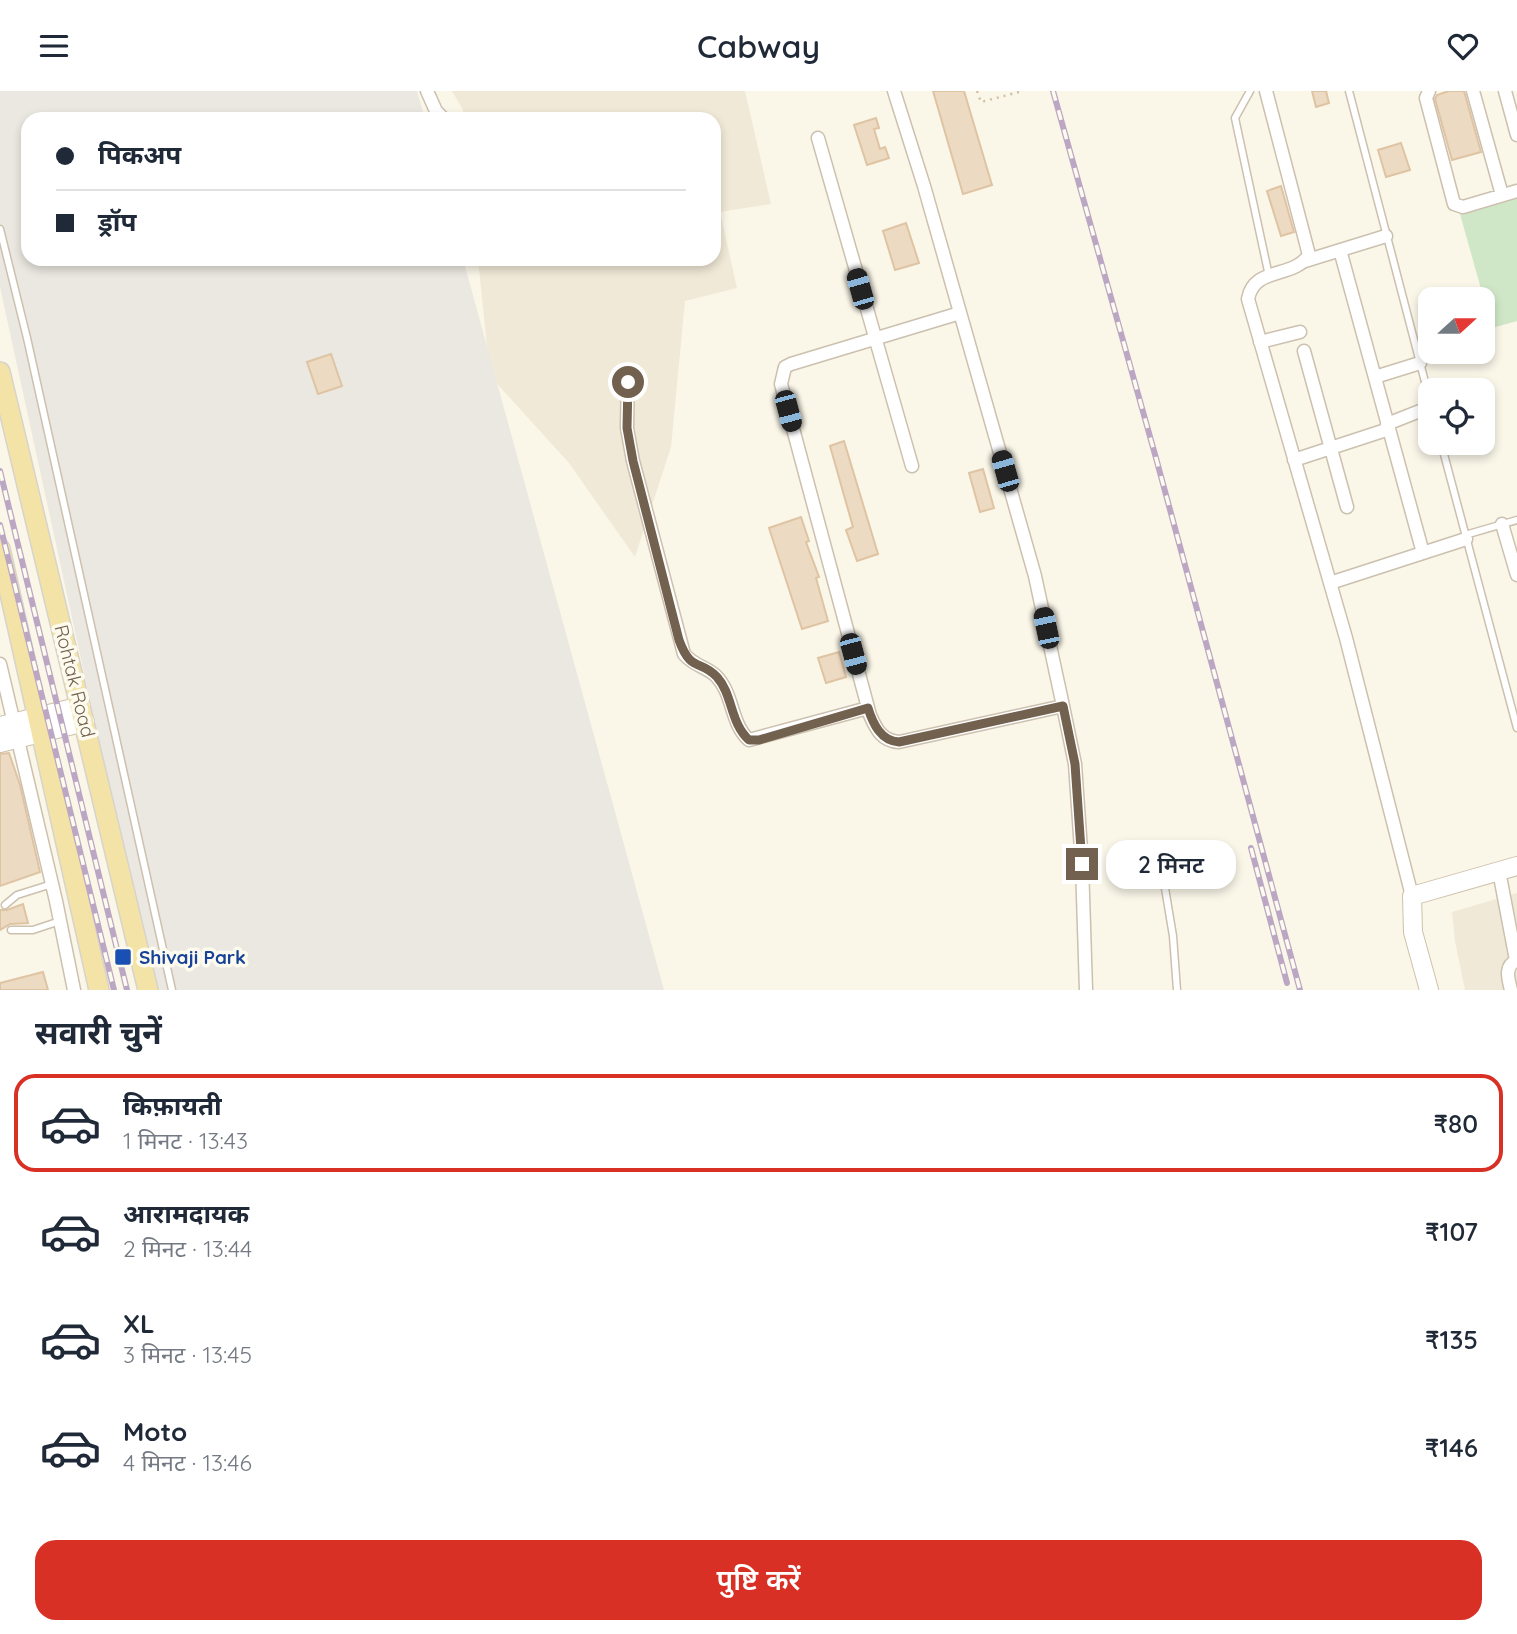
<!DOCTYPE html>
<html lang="hi">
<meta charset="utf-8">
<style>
:root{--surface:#fff;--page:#f2f2f3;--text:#1f2937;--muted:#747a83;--line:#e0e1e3;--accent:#d93025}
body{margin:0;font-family:Quicksand,"Noto Sans Devanagari",sans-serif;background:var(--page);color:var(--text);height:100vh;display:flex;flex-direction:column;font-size:26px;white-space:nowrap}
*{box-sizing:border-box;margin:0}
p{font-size:23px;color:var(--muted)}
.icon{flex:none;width:38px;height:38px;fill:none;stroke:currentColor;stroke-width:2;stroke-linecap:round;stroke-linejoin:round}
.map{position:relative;height:899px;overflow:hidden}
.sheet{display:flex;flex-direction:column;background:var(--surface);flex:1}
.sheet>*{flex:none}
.hud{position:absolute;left:21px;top:21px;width:700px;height:154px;border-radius:21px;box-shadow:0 4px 10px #0003;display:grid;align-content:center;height:154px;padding:0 35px;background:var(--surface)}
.needle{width:46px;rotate:69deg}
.controls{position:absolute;left:1418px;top:196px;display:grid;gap:14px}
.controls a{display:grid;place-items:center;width:77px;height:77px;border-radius:14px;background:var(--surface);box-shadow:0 4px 10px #0003;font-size:35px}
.end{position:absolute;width:32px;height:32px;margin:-16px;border:9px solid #72614e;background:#fff;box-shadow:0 0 0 4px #fff}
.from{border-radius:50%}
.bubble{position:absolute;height:49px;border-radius:21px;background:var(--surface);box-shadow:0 4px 10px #0003;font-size:23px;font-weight:600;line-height:49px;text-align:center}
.car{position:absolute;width:21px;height:42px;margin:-21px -10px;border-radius:9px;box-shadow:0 0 5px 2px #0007;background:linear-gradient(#222 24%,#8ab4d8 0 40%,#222 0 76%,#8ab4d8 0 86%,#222 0)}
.hud b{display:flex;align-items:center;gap:24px;height:66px;font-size:26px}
.hud b+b{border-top:2px solid var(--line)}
.hud i{width:18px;height:18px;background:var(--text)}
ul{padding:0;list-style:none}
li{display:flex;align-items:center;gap:21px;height:98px;margin:0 14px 10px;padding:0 21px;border:4px solid transparent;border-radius:21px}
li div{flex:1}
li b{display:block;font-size:26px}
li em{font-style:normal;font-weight:600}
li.active{border-color:var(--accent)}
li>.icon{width:63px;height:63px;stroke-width:1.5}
h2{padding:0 35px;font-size:32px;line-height:84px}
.button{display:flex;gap:14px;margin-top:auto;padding:14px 35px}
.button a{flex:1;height:80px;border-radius:21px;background:var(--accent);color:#fff;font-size:28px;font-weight:600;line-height:80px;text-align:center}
header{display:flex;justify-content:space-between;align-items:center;height:91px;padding:0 35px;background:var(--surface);font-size:32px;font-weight:600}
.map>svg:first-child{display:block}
.residential{fill:#f1e9d7}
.industrial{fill:#ebe8e1}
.green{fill:#cfe7c7}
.building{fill:#eddac2;stroke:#dfc4a4;stroke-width:2}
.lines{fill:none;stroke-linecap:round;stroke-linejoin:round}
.lane-casing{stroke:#ccc0af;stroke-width:9}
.street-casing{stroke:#ccc0af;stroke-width:15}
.secondary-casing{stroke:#cec1ac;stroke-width:20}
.primary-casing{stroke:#d8d3cd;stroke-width:22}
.path{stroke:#d2bea5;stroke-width:2.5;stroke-dasharray:2 5;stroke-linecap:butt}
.lane{stroke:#fff;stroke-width:6}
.street{stroke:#fff;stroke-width:12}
.secondary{stroke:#fff;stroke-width:18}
.primary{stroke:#f3e3a6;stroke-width:19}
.rail-casing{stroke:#bba7c4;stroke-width:6}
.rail{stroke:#fdfaee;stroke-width:3.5;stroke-dasharray:10;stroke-linecap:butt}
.route{stroke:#72614e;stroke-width:9}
.transit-dot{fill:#1a4fb4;stroke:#fdfaee;stroke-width:2.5}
.labels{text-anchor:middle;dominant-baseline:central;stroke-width:7;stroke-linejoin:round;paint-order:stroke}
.street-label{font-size:19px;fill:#72614e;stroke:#fdfaee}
.transit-label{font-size:19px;font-weight:bold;fill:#164399;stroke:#fdfaee;text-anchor:start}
</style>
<header><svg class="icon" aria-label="menu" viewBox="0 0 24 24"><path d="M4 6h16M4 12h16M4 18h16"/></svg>Cabway<svg class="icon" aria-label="heart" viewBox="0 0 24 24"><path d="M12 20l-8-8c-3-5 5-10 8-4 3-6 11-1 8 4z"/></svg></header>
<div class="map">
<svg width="1517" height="899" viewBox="0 0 1517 899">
<rect width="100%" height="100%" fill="#faf6e8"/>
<path class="residential" d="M 452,0 L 745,0 L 771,113 L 720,121 L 737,197 L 685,210 L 671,356 L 635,466 L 569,372 L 490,285 L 478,168 L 714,168 L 714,28 L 464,28 L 463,19 Z
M 1517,802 L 1517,899 L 1465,899 L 1455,850 L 1452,821 Z"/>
<path class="industrial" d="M 0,0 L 417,0 L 425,28 L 28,28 L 28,168 L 463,168 L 664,899 L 153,899 L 0,196 Z"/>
<path class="green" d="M 1517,107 L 1517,230 L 1492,237 L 1460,123 Z"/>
<path class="building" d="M 933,0 L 964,0 L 992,94 L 963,103 Z
M 1312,0 L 1326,0 L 1329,12 L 1316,16 Z
M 1449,0 L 1464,0 L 1481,61 L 1452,69 L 1435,8 L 1437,4 Z
M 876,27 L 879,37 L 874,38 L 880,58 L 885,56 L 889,67 L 867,74 L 854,34 Z
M 1401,52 L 1410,79 L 1386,86 L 1378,59 Z
M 1281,95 L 1294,141 L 1281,145 L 1267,100 Z
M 906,132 L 919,172 L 895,179 L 883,140 Z
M 331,263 L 342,295 L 318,303 L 307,271 Z
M 844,350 L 878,463 L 857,470 L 846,439 L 853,436 L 830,355 Z
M 983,378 L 994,417 L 980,421 L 969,382 Z
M 801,426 L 809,450 L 806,451 L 819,486 L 816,487 L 828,530 L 802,538 L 769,437 Z
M 839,561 L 846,586 L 826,592 L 818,567 Z
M 9,662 L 20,694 L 40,781 L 0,795 L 0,663 Z
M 23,813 L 28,832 L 10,833 L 0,839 L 0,819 L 7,819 Z
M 43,881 L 48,899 L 0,899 L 0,892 Z"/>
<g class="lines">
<g class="lane-casing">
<path id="lane" d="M 1250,0 L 1235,27 L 1269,185
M 1349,0 L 1430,310
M 0,138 L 27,247 L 172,899
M 1441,352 L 1517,637
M 1465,444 L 1517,429
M 1160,767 L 1173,845 L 1177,899
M 5,814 L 17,804 L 52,793
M 11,839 L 33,839 L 60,830"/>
</g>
<g class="street-casing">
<path id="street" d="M 427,0 L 436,20 L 444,28
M 894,0 L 924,95 L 1035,485 L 1063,615 L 1075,673 L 1082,773 L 1086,899
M 1266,0 L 1309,164 C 1293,188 1254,175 1248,208 L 1346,547 L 1412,805
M 1429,0 L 1426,7 L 1454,113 L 1463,116 L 1517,100
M 1473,0 L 1502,104
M 1505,0 L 1517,44
M 818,47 L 912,375
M 1340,159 L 1423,462
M 1305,170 L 1386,145
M 960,222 L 791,273 L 785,276 L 781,293 L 870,624 C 876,638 882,650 899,651 L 1063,615
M 1260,251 L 1300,241
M 1304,260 L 1347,416
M 628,279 L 627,337 L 633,370 L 684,563 C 695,576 706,575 716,585 C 734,603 730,632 749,649 L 868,617
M 1375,286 L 1420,272
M 1387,333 L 1430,316
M 1294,369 L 1389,338
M 1502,433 L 1517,484
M 1330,492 L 1466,448
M 0,573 L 56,810 L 74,899
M 1499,780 L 1516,869
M 1511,899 C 1508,887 1504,875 1517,869"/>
</g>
<g class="secondary-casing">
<path id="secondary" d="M 0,635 L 81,615
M 0,652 L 85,631
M 1429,899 L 1413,841 L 1412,805 L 1517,775"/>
</g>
<g class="primary-casing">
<path id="primary" d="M 0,281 L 148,899
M 0,458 L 99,899"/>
</g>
<path class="path" d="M 977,0 L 981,11 L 1023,0"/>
<use href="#lane" class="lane"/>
<use href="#street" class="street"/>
<use href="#secondary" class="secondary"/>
<use href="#primary" class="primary"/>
<g class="rail-casing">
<path id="rail" d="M 1053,0 L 1156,367 L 1300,899
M 0,380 L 127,899
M 0,434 L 114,899
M 1251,757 L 1287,892"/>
</g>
<use href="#rail" class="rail"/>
</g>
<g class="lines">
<path class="route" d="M 628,291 L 627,337 L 633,370 L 679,549 C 691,582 700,568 717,586 C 733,604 730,632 749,649 L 759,649 L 868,617 C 873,633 881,650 899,651 L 1063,615 L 1075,673 L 1082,773"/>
</g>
<rect class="transit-dot" x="114" y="857" width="18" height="18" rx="3.5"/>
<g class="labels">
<g class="street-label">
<text transform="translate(75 590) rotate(76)">Rohtak Road</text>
</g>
<g class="transit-label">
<text x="139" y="866">Shivaji Park</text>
</g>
</g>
</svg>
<div class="controls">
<a><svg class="needle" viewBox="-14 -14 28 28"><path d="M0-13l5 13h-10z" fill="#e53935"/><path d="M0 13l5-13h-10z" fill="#747a83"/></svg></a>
<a><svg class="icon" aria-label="locate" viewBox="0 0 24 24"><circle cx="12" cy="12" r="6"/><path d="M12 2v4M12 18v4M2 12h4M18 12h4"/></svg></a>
</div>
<i class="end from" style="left:628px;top:291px"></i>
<i class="end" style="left:1082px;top:773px"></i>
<div class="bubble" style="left:1106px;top:749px;width:130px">2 मिनट</div>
<i class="car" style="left:860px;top:198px;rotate:344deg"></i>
<i class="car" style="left:788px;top:320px;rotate:165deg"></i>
<i class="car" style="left:1005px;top:380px;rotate:344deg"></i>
<i class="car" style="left:1046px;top:537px;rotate:348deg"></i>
<i class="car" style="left:853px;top:563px;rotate:165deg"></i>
<div class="hud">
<b><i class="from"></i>पिकअप</b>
<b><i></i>ड्रॉप</b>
</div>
</div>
<section class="sheet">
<h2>सवारी चुनें</h2>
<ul>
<li class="active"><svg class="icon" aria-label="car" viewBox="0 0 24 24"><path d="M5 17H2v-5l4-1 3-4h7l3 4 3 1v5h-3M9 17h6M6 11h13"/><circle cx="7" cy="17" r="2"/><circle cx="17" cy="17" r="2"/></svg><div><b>किफ़ायती</b><p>1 मिनट · 13:43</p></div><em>₹80</em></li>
<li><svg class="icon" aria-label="car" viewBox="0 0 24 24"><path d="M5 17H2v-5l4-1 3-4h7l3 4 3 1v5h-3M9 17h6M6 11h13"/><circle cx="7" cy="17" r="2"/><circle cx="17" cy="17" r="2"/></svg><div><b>आरामदायक</b><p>2 मिनट · 13:44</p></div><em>₹107</em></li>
<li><svg class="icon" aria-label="car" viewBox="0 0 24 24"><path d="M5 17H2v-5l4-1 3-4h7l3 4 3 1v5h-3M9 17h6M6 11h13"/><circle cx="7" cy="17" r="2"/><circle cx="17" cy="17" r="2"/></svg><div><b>XL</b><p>3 मिनट · 13:45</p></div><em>₹135</em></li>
<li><svg class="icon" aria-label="car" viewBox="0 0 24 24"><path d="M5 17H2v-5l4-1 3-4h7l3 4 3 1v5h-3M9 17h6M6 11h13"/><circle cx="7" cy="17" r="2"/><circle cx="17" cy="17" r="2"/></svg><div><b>Moto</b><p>4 मिनट · 13:46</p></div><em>₹146</em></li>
</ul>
<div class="button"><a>पुष्टि करें</a></div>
</section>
